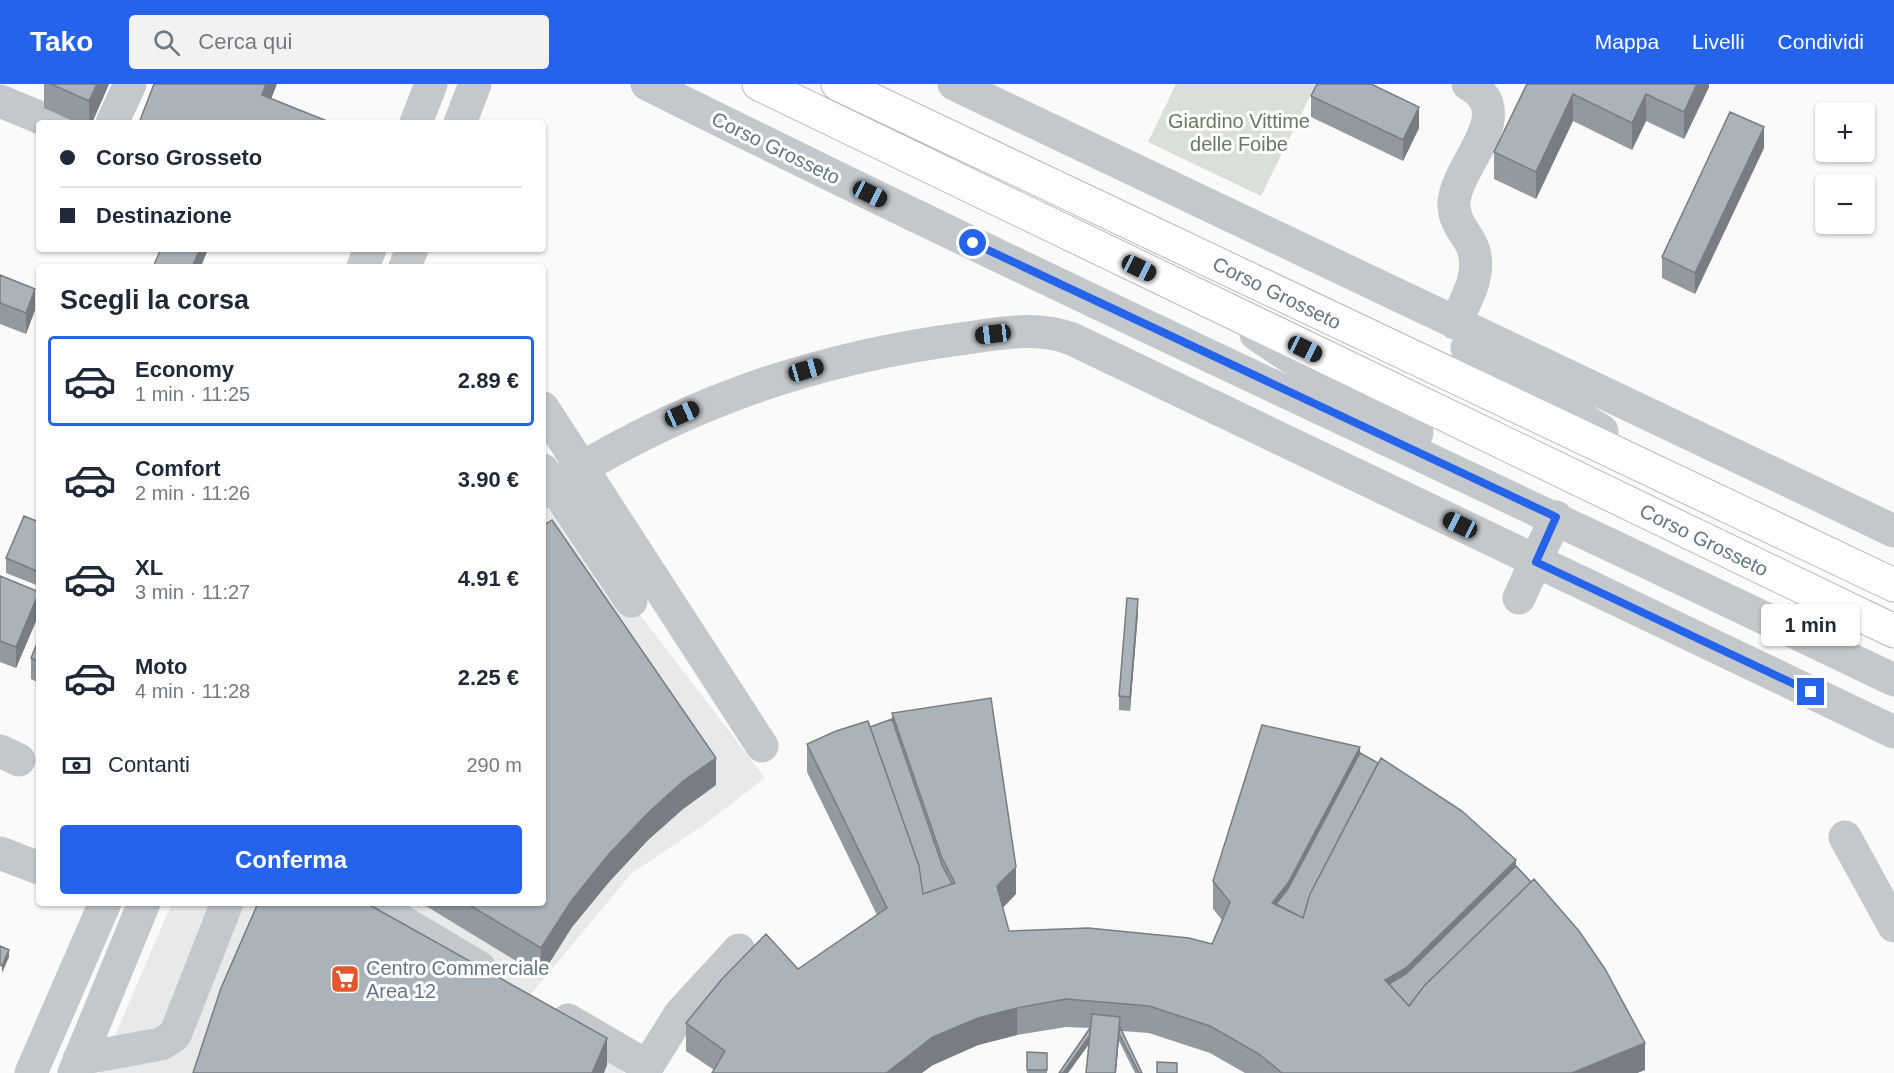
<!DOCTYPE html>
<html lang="it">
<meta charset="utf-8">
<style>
:root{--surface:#fff;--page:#f2f2f3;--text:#1f2937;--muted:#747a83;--line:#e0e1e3;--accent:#2563eb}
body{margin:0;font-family:Arial,sans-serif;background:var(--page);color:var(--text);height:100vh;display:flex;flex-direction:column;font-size:22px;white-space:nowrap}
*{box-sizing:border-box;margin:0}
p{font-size:20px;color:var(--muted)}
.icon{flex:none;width:33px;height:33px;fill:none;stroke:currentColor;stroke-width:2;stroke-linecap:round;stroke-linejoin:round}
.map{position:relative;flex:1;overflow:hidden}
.sheet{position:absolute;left:36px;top:180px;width:510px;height:642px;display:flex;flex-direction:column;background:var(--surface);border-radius:6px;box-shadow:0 2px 4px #0004}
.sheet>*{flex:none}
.hud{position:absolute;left:36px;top:36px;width:510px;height:132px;border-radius:6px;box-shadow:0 2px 4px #0004;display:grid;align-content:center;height:132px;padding:0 24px;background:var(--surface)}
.controls{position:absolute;left:1815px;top:18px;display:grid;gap:12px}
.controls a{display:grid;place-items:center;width:60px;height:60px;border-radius:6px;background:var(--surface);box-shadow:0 2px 4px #0004;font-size:30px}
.end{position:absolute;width:27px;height:27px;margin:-14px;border:8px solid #2563eb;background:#fff;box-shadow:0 0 0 3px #fff}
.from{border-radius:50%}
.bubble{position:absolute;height:42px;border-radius:6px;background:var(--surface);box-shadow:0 2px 4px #0004;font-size:20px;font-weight:700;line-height:42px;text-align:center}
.car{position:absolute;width:18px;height:36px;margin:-18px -9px;border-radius:8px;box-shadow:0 0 4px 2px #0007;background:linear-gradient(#222 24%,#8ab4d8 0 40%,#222 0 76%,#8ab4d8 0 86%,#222 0)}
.hud b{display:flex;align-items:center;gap:21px;height:57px;font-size:22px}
.hud b+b{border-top:2px solid var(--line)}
.hud i{width:15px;height:15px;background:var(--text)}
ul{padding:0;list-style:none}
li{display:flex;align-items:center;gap:18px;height:90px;margin:0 12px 9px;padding:0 12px;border:3px solid transparent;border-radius:6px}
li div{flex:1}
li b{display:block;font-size:22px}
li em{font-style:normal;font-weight:700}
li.on{border-color:var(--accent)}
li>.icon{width:54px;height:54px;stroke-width:1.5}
h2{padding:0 24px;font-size:27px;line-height:72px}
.pay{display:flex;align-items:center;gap:15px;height:66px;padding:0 24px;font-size:22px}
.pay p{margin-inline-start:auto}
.primary-button{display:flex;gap:12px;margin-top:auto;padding:12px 24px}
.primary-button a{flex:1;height:69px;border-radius:6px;background:var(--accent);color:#fff;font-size:24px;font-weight:700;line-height:69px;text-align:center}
header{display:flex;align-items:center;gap:36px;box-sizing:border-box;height:84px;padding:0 30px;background:var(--accent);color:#fff}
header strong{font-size:28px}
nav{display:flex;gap:33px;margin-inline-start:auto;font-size:21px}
.search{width:420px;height:54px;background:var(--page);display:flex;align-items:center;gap:15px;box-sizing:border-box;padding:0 21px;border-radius:6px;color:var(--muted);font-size:22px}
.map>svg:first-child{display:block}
.built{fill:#e8e9e9}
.green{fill:#dadfd7}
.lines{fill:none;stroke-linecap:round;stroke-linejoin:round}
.major-casing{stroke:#b5babe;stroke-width:35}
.minor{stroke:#c3c8cc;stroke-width:33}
.major{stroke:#fff;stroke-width:33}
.wall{fill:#929a9f}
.shaded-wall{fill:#777d82}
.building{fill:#aab3b9;stroke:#777d82;stroke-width:1.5}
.route{stroke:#2563eb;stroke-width:8}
.labels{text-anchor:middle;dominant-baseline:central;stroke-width:6;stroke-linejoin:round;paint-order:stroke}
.park-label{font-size:20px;fill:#687a64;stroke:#fff}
.street-label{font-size:20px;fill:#657683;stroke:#fff}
.poi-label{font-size:20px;fill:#657683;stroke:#fff;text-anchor:start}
</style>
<header>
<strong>Tako</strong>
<div class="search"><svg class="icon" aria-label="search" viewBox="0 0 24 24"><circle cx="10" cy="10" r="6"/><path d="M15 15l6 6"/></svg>Cerca qui</div>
<nav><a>Mappa</a><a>Livelli</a><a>Condividi</a></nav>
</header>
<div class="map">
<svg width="1894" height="989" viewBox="0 0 1894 989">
<rect width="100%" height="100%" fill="#fafaf8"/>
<path class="built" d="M 543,404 L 765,694 L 705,740 L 631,790 L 522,921 L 625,985 L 623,989 L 99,989 L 172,819 L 543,819 Z"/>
<path class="green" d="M 1176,0 L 1316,0 L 1261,112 L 1148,58 Z"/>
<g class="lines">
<g class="major-casing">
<path id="major" d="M 759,0 L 1894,547
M 838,0 L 1894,501"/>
</g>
<path class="minor" d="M 647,0 C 1059,206 1479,396 1894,596
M 954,0 L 1894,447
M 0,17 L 53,39
M 112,39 L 130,0
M 416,39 L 431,0
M 460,39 L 475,0
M 363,183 L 370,165
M 405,183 L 412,165
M 1455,239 C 1467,214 1486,184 1469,156 C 1461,144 1453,133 1454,118 C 1457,79 1520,29 1468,0
M 1256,250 C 1307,287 1364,314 1417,349
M 1467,264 L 1602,347
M 543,324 L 762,662
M 543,386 L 631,517
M 543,408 C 674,323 805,276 960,255 C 997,250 1036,241 1072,255 L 1894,648
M 1519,514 L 1556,433
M 0,667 L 19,676
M 1845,753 L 1894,842
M 0,769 L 39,784
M 371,819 L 480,884
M 568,936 L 647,982
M 79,975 L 161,960 L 175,951 L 227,819
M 31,989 L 105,819
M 74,989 L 144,819
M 643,989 L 680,930 L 739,866"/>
<use href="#major" class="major"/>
</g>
<path class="wall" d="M 44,0 L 109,0 L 92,39 L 77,39 L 44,24 Z
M 1527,0 L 1709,0 L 1709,3 L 1684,55 L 1646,37 L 1632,66 L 1573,37 L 1536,115 L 1494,95 L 1494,68 Z
M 1311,12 L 1419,44 L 1403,77 L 1311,33 Z
M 1764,64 L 1695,210 L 1662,194 L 1662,173 Z
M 0,191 L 35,226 L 26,250 L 0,240 Z
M 39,438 L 39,502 L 6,489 L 6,474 Z
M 0,492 L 39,508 L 39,530 L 16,584 L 0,578 Z
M 1138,529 L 1130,627 L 1119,626 L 1119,612 Z
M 39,555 L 39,599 L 31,595 L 31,574 Z
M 892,629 L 1016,810 L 1002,824 L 1009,847 L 1212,860 L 1222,836 L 1213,825 L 1213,797 L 1360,669 L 1516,782 L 1645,986 L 1637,989 L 1245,989 L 1210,969 L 1149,949 L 1122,947 L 1142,989 L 1135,989 L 1119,957 L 1116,989 L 1089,960 L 1068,989 L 1090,944 L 1066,943 L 1017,951 L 978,961 L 933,981 L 714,986 L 686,967 L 686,939 L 798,885 L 877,831 L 807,688 L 807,660 L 870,643 L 892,635 Z
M 716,701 L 683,725 L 648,756 L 609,798 L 572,843 L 541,892 L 421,819 L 543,819 Z
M 1027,968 L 1047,969 L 1047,989 L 1027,989 Z"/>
<path class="shaded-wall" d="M 97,0 L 109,0 L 92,39 L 89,39 L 89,17 Z
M 266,0 L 277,0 L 262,38 L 262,11 Z
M 1697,0 L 1709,0 L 1709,3 L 1684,55 L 1684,28 Z
M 1573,10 L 1573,37 L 1536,115 L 1536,88 Z
M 1646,10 L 1646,37 L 1632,66 L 1632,39 Z
M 1419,23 L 1419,44 L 1403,77 L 1403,56 Z
M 1764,43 L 1764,64 L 1695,210 L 1695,189 Z
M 200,165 L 208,165 L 201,183 L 192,183 Z
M 35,205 L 35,226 L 26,250 L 26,229 Z
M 39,509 L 39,530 L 16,584 L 16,563 Z
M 1138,515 L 1138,529 L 1130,627 L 1130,613 Z
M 1360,663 L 1360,690 L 1288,826 L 1272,819 Z
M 716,674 L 716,701 L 683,725 L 648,756 L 609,798 L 572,843 L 541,892 L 541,864 L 572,816 L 609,770 L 648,729 L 683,697 Z
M 1516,776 L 1516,803 L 1406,911 L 1385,903 L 1385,896 Z
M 1016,783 L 1016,810 L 997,830 L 997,802 Z
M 9,866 L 9,873 L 2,889 L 2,882 Z
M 1017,924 L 1017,951 L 978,961 L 933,981 L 922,989 L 886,989 L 933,953 L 978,934 Z
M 1120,933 L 1120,951 L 1119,950 L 1116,989 L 1115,989 Z
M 1091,950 L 1091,957 L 1068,989 L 1063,989 Z
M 607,954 L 607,981 L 604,989 L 592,989 Z
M 1645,959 L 1645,986 L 1637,989 L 1572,989 Z"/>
<path class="building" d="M 51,0 L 97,0 L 89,17 Z
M 154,0 L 266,0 L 262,11 L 332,39 L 139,39 Z
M 1317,0 L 1371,0 L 1419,23 L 1403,56 L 1311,12 Z
M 1527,0 L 1697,0 L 1684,28 L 1646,10 L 1632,39 L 1573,10 L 1536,88 L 1494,68 Z
M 1730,28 L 1764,43 L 1695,189 L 1662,173 Z
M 161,165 L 200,165 L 192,183 L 153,183 Z
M 0,191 L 35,205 L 26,229 L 0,219 Z
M 24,432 L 39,438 L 39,488 L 6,474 Z
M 552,436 L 716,674 L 683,697 L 648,729 L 609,770 L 572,816 L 541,864 L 466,819 L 543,819 L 543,442 Z
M 0,492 L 39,508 L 16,563 L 0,557 Z
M 1127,514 L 1138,515 L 1130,613 L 1119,612 Z
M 39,555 L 39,578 L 31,574 Z
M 991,614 L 1016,783 L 997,802 L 1009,847 L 1088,844 L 1189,854 L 1212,860 L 1230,818 L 1213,797 L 1262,641 L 1360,663 L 1288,799 L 1272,819 L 1303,834 L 1310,810 L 1381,674 L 1462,727 L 1516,776 L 1406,884 L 1385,896 L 1409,922 L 1424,902 L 1534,795 L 1579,847 L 1605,885 L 1645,959 L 1572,989 L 1282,989 L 1259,970 L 1210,942 L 1149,922 L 1066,915 L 1017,924 L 978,934 L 933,953 L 886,989 L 712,989 L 725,967 L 686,939 L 722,895 L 766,850 L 798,885 L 887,824 L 807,660 L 836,647 L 868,637 L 919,782 L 923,810 L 955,799 L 942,774 L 892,629 Z
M 892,635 L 942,781 L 952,800 L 923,810 L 919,782 L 870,643 Z
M 1360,669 L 1378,679 L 1310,810 L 1303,834 L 1276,820 L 1288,805 Z
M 1516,782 L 1531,798 L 1424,902 L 1409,922 L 1389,900 L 1406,890 Z
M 258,819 L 366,819 L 607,954 L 592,989 L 193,989 L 221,904 Z
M 0,862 L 9,866 L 2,882 L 0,881 Z
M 1092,930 L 1120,933 L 1115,989 L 1086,989 Z
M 1120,943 L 1142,989 L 1139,989 L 1119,950 Z
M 1090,944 L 1090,951 L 1063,989 L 1059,989 Z
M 1027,968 L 1047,969 L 1047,986 L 1027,986 Z
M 1157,978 L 1177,979 L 1177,989 L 1157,989 Z"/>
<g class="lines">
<path class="route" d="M 973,159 L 1556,433 L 1536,478 L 1811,608"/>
</g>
<defs>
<g id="supermarket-square" transform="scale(1.5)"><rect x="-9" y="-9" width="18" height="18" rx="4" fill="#e4572e" stroke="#fff"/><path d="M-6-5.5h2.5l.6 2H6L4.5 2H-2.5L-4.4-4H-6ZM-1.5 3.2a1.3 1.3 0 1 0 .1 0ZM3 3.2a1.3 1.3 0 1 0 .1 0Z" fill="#fff"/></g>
</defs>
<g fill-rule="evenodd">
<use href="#supermarket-square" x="345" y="895"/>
</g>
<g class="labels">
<g class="park-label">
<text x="1239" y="37">Giardino Vittime<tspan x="1239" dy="23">delle Foibe</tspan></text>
</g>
<g class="street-label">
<text transform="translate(776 64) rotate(26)">Corso Grosseto</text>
<text transform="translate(1277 209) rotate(26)">Corso Grosseto</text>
<text transform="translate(1704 456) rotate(26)">Corso Grosseto</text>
</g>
<g class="poi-label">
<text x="366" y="884">Centro Commerciale<tspan x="366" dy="23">Area 12</tspan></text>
</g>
</g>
</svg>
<div class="controls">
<a>+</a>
<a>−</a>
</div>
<i class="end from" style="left:973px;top:159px"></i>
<i class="end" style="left:1811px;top:608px"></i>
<div class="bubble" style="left:1761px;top:520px;width:99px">1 min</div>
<i class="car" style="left:870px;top:110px;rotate:116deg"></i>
<i class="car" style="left:1139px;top:184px;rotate:116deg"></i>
<i class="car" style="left:993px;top:250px;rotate:263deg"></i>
<i class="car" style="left:1305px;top:265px;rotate:116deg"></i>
<i class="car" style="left:806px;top:286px;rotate:74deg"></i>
<i class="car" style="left:682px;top:330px;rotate:66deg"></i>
<i class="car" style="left:1460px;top:441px;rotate:296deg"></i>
<div class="hud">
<b><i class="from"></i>Corso Grosseto</b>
<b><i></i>Destinazione</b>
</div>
<section class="sheet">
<h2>Scegli la corsa</h2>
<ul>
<li class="on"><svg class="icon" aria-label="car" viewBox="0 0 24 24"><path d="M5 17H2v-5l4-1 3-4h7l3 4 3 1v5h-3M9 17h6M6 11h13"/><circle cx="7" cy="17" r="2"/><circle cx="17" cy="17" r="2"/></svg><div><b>Economy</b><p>1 min · 11:25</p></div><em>2.89 €</em></li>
<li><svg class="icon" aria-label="car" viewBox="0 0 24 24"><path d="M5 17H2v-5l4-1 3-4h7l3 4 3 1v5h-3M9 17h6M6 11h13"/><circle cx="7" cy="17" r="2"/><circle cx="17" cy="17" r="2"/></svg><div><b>Comfort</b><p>2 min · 11:26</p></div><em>3.90 €</em></li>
<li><svg class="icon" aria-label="car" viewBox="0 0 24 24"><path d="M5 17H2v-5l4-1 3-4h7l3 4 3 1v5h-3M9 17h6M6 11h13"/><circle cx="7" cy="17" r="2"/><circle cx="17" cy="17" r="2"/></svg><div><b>XL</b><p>3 min · 11:27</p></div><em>4.91 €</em></li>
<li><svg class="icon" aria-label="car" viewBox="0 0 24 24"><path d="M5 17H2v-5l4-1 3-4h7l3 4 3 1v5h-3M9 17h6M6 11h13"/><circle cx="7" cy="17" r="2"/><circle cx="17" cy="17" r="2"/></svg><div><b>Moto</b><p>4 min · 11:28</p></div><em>2.25 €</em></li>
</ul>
<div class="pay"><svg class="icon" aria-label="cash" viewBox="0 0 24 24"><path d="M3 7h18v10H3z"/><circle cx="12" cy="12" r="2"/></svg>Contanti<p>290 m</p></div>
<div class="primary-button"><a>Conferma</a></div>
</section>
</div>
